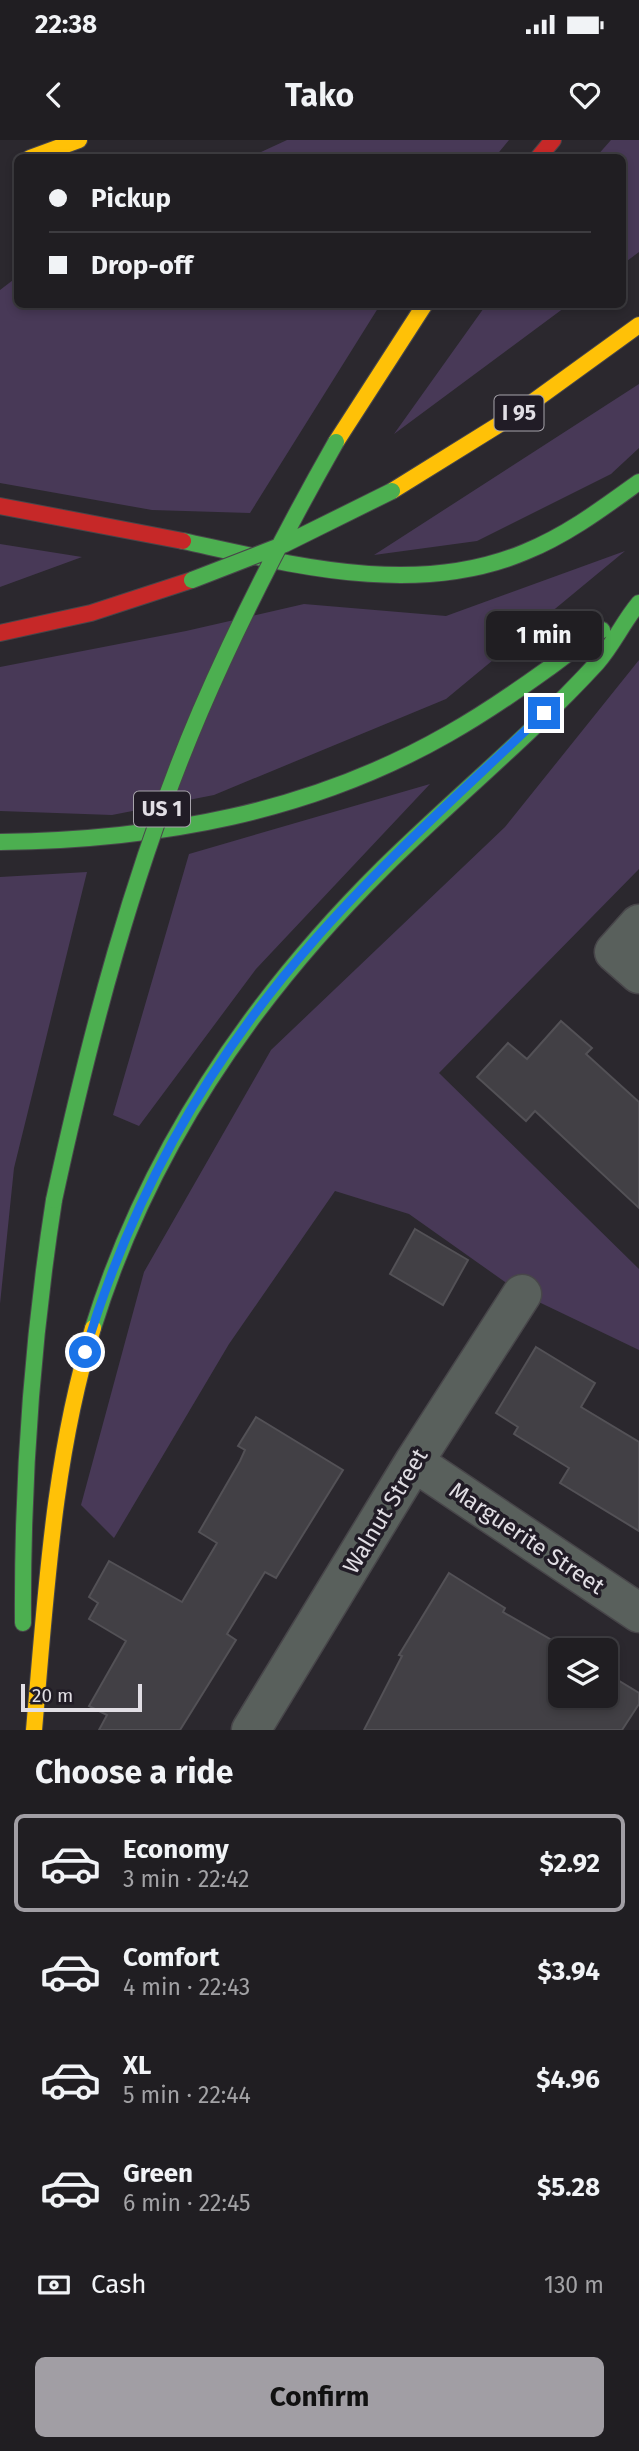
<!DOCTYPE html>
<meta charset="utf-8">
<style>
:root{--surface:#201e22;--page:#2d2b2f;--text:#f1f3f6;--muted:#a2a2a5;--line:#3d3c40;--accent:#a19ea4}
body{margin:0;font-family:"Fira Sans",sans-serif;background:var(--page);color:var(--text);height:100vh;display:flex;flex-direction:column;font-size:26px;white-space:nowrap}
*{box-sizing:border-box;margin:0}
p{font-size:23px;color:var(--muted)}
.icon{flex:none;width:38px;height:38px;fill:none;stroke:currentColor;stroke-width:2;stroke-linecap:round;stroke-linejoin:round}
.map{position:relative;height:1590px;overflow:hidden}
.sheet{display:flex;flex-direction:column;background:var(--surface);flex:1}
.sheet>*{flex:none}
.banner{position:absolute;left:14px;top:14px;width:612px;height:154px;border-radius:10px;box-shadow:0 4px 10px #0003,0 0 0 2px var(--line);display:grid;align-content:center;height:154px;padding:0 35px;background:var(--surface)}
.controls{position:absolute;left:548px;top:1498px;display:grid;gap:14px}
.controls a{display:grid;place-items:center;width:70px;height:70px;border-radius:10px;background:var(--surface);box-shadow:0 4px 10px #0003,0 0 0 2px var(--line);font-size:35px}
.scale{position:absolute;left:21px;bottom:18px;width:121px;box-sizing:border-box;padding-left:7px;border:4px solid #e1dee4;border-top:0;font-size:19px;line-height:24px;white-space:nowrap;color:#e1dee4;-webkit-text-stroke:5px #211c26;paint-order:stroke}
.end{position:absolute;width:32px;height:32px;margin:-16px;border:9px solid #1a73e8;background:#fff;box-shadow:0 0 0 4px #fff}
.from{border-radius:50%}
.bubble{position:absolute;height:49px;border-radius:10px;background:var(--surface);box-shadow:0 4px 10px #0003,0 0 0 2px var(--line);font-size:23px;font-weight:700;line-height:49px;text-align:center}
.banner b{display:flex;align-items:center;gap:24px;height:66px;font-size:26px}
.banner b+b{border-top:2px solid var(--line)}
.banner i{width:18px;height:18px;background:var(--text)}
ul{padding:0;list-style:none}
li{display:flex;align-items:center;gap:21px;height:98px;margin:0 14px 10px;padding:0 21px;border:4px solid transparent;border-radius:10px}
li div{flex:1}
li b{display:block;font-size:26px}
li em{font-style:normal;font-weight:700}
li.on{border-color:var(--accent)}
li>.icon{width:63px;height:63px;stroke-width:1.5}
h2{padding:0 35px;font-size:32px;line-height:84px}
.pay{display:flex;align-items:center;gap:18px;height:77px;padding:0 35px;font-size:26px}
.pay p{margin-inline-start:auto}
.cta{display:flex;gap:14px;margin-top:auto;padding:14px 35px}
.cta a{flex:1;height:80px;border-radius:10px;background:var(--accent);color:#111;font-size:28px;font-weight:700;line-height:80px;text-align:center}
.status{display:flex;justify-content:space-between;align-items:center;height:49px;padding:0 35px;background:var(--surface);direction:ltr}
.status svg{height:19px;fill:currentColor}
header{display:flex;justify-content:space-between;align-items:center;height:91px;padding:0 35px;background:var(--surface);font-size:32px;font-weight:700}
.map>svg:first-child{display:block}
.green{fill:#483957}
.building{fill:#424045;stroke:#535156;stroke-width:2}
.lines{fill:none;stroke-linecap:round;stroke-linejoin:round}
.street-casing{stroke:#48464a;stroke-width:41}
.fast-casing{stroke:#48464a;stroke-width:18}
.slow-casing{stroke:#48464a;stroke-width:18}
.jam-casing{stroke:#48464a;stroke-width:18}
.street{stroke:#59605c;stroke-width:38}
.fast{stroke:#4caf50;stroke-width:16}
.slow{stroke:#ffc107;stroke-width:16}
.jam{stroke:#c62828;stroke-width:16}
.fast-bridge-casing{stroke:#48464a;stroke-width:18;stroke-linecap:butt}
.fast-bridge{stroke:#4caf50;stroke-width:16}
.route{stroke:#1a73e8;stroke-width:9}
.labels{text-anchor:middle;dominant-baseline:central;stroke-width:7;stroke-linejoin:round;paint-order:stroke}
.shield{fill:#211c26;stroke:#a7a4ab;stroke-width:2}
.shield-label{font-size:21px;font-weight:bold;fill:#e1dee4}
.street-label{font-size:23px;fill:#e1dee4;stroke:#211c26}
</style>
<div class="status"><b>22:38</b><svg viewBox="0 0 49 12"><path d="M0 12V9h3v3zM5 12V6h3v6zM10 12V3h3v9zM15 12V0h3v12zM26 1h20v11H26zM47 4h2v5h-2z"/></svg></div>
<header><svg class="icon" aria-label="back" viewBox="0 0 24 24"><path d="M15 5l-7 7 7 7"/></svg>Tako<svg class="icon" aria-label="heart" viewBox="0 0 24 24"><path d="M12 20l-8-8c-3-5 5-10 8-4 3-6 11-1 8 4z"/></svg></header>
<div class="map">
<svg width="639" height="1590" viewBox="0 0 639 1590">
<rect width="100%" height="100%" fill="#2b282e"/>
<path class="green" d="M 287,0 L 509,0 L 495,17 L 250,17 Z
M 611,0 L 639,0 L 639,112 L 623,124 L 623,18 L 596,17 Z
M 17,137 L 18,164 L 380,165 L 250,373 L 152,370 L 0,343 L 0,150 Z
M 486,164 L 568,165 L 394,294 L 486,165 Z
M 639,244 L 639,308 L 611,334 L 477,401 L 374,415 Z
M 0,404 L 82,417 L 0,447 Z
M 625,411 L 446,559 L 214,655 L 112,675 L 0,671 L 0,527 L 186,491 L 304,464 L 446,476 Z
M 639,520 L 639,729 L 439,933 L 639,1129 L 639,1210 L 522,1154 L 409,1074 L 335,1051 L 229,1204 L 114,1398 L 81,1365 L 144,1132 L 271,910 L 505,687 Z
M 430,644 L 256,829 L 139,986 L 113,975 L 189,714 Z
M 87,732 L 14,1028 L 0,1164 L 0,737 Z"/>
<path class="building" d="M 561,881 L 592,908 L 586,914 L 639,962 L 639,1068 L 535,971 L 526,981 L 477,937 L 508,903 L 527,919 Z
M 415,1089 L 468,1120 L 443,1165 L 390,1134 Z
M 536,1207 L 595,1243 L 581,1267 L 639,1302 L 639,1391 L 560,1343 L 569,1328 L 514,1294 L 518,1287 L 496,1273 Z
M 256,1277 L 343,1330 L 276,1438 L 265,1432 L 227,1494 L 236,1500 L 180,1590 L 99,1590 L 107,1575 L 89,1566 L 126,1501 L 89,1479 L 98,1463 L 89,1457 L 109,1421 L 182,1462 L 217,1403 L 199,1392 L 240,1321 L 245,1310 L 238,1306 Z
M 449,1433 L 505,1468 L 503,1472 L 569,1510 L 560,1510 L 560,1556 L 606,1556 L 606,1533 L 639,1553 L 639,1564 L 622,1590 L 364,1590 L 402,1516 L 399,1515 Z"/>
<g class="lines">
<g class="street-casing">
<path id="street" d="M 639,784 L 614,812 L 639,834
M 414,1322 L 639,1473
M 251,1590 L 414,1322 L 522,1154"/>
</g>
<g class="fast-casing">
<path id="fast" d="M 183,401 C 294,425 416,458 525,412 C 567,395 603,368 639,342
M 0,702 C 157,700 310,673 448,594 C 482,575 514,553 546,530 C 565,517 582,501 602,490
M 93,1188 C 148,1011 252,858 383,728 C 453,659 530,596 597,523 C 613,505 623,482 639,463
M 23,1483 C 22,1341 32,1201 54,1060"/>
</g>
<g class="slow-casing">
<path id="slow" d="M 30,18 L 79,0
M 336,302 L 425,164
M 392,351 L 516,274 L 639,185
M 34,1590 C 46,1455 53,1318 93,1188"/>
</g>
<g class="jam-casing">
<path id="jam" d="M 538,18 L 553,0
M 0,366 L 183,401
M 0,493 L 91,473 L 192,440"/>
</g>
<use href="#street" class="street"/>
<use href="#fast" class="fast"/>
<use href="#slow" class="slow"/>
<use href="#jam" class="jam"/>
<g class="fast-bridge-casing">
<path id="fast-bridge" d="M 192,440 L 285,404 L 392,351
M 54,1060 C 90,894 133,729 200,572 C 240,479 286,390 336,302"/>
</g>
<use href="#fast-bridge" class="fast-bridge"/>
</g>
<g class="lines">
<path class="route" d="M 85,1212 C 130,1061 207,923 311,804 C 382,722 465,649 544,573"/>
</g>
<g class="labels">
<g class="shield">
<rect x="494.5" y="255.5" width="49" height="35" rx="5"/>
<rect x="134" y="651.5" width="56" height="35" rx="5"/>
</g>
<g class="shield-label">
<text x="519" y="273">I 95</text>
<text x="162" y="669">US 1</text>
</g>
<g class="street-label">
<text transform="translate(385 1371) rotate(-59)">Walnut Street</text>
<text transform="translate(527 1398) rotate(34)">Marguerite Street</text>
</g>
</g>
</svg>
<div class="controls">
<a><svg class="icon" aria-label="layers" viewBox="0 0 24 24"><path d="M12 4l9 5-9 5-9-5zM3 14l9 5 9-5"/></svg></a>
</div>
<div class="scale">20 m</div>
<i class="end from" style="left:85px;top:1212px"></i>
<i class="end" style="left:544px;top:573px"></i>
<div class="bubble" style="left:486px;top:471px;width:116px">1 min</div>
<div class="banner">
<b><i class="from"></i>Pickup</b>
<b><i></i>Drop-off</b>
</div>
</div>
<section class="sheet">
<h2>Choose a ride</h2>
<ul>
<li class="on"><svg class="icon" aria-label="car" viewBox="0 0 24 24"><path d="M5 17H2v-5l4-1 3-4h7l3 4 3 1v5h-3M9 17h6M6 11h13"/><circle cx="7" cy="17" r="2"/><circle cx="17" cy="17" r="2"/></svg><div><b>Economy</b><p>3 min · 22:42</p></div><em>$2.92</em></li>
<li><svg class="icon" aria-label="car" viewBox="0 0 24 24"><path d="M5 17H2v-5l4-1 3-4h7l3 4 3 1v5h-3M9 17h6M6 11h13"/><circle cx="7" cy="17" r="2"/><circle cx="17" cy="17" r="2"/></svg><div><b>Comfort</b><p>4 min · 22:43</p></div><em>$3.94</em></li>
<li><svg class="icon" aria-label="car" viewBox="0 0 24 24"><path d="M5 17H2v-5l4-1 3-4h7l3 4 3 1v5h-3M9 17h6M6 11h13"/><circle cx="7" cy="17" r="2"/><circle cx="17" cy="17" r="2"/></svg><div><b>XL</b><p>5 min · 22:44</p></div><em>$4.96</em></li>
<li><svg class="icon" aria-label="car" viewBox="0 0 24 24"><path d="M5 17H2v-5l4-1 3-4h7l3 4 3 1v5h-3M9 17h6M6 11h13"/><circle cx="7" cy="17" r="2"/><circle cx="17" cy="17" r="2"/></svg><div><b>Green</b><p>6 min · 22:45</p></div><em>$5.28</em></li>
</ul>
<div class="pay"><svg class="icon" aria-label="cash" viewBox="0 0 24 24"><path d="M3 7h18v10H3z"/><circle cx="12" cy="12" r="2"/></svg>Cash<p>130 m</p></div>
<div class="cta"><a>Confirm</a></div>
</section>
